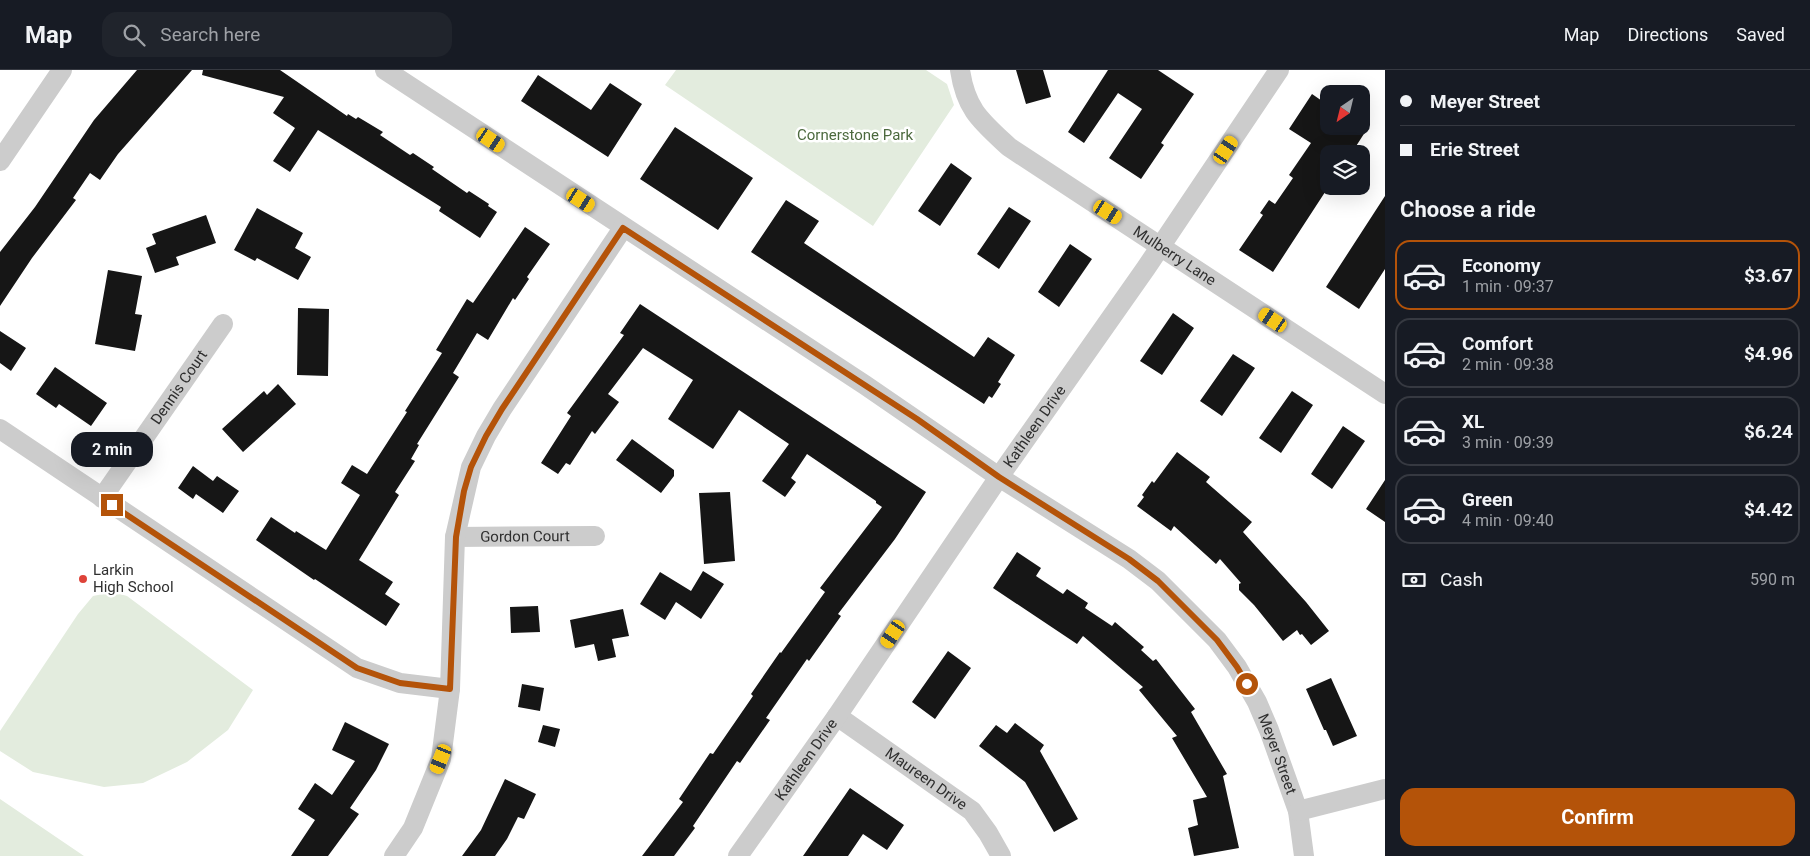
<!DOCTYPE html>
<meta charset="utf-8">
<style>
:root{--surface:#171b24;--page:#20242c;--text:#f1f3f6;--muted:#9ea1a6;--line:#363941;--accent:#b45309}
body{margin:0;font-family:Roboto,sans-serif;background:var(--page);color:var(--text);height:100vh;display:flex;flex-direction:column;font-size:19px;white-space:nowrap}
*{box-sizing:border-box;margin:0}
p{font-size:16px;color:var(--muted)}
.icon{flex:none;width:28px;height:28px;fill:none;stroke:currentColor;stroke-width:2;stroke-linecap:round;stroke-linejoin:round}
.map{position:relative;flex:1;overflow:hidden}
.drawer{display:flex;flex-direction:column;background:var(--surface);width:425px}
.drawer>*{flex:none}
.banner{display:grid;align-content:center;height:110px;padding:0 15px;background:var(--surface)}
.needle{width:32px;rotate:215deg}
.buttons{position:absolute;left:1320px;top:15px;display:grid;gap:10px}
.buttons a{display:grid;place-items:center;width:50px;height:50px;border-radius:10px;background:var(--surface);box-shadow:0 5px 20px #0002;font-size:25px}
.end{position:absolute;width:22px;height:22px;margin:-11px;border:6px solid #b45309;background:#fff;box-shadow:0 0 0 2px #fff}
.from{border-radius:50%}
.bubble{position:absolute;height:35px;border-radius:15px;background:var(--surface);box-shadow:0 5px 20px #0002;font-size:16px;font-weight:700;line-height:35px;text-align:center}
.car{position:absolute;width:15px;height:30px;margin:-15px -8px;border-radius:6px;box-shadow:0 0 4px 1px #0007;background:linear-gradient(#f5c518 24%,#345 0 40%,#f5c518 0 76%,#345 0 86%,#f5c518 0)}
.banner b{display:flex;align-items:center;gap:18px;height:48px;font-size:19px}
.banner b+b{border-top:1px solid var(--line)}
.banner i{width:12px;height:12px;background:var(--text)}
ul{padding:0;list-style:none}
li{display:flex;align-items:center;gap:15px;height:70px;margin:0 10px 8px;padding:0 5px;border:2px solid var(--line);border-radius:15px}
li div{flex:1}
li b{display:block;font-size:19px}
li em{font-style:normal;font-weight:700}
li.selected{border-color:var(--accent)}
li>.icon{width:45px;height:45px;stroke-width:1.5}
h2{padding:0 15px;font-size:22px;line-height:60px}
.pay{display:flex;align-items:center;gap:12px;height:55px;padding:0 15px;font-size:19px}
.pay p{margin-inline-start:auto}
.primary-button{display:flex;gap:10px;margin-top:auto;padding:10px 15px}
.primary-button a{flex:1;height:58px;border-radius:15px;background:var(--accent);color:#fff;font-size:20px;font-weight:700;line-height:58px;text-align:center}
header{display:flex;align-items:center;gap:30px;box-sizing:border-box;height:70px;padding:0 25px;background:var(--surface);border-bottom:1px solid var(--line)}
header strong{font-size:24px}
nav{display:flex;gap:28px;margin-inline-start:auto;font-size:18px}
.search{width:350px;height:45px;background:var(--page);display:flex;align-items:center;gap:12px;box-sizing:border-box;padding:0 18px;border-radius:15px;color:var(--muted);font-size:19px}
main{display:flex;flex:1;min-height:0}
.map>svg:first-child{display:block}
.green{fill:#e3ecde}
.building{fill:#161616}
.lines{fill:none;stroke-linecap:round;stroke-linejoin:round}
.street{stroke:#ccc;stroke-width:20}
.route{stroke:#b45309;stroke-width:6}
.poi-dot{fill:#de4339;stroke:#fff;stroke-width:2}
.labels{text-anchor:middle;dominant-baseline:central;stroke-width:5;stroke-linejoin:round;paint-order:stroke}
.park-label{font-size:15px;fill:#4c693e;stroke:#fff}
.street-label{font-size:15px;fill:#2f2f2f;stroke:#fff}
.poi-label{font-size:15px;fill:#2f2f2f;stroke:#fff;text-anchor:start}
</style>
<header>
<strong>Map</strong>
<div class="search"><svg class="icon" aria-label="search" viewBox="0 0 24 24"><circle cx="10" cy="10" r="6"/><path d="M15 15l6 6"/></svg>Search here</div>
<nav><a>Map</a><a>Directions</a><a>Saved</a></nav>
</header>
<main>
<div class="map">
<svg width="1385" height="786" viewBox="0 0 1385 786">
<rect width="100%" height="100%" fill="#fff"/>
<path class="green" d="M 676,0 L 926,0 L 947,14 L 954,35 L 873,156 L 665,15 Z
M 113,522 L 127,526 L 253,620 L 228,660 L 187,692 L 143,713 L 104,717 L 33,702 L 0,681 L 0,661 L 78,544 L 93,526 Z
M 0,729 L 84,786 L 0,786 Z"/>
<path class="building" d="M 137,0 L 192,0 L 118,84 L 100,110 L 90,103 L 73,128 L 76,130 L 32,188 L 0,236 L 0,182 L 35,137 L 94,50 Z
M 203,0 L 280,0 L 347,46 L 348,44 L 356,49 L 358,47 L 383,62 L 380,65 L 410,85 L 413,83 L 434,97 L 432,99 L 467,123 L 469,121 L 489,134 L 488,136 L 497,142 L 480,168 L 439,141 L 441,137 L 318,60 L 290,102 L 273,91 L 295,58 L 273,43 L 284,27 L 202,5 Z
M 1016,0 L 1043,0 L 1051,27 L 1026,34 Z
M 1108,0 L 1158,0 L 1194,24 L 1161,73 L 1164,75 L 1141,109 L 1109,88 L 1142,39 L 1118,23 L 1084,73 L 1068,62 Z
M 538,5 L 591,40 L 610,13 L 642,34 L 608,87 L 521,31 Z
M 1312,24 L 1325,33 L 1322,37 L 1329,41 L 1329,56 L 1369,56 L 1351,84 L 1329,84 L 1329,116 L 1273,202 L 1239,180 L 1263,145 L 1260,143 L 1269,130 L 1275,134 L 1293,108 L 1289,105 L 1311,73 L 1289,59 Z
M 675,57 L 753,108 L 718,160 L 640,109 Z
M 951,93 L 972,108 L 940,156 L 918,141 Z
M 1385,126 L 1385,199 L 1359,239 L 1326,217 Z
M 786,130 L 819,151 L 804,173 L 974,287 L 988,267 L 1015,285 L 998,312 L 1001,314 L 992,328 L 989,326 L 984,334 L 751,182 Z
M 1009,137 L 1031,151 L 999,199 L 977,184 Z
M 257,138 L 303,163 L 295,178 L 311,187 L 298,210 L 257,188 L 255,191 L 234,180 Z
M 206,145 L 216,173 L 176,187 L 179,195 L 155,203 L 146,178 L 156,174 L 152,164 Z
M 525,157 L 550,174 L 527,207 L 529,209 L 515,230 L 513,228 L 488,270 L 477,263 L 453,303 L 459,307 L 417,374 L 419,375 L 411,389 L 415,391 L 395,422 L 399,425 L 359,490 L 393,512 L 385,524 L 400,534 L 386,556 L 315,509 L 314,510 L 256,470 L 271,447 L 295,463 L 296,461 L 326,480 L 360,425 L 341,413 L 352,395 L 367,404 L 407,342 L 405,341 L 442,283 L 436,280 L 467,229 L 473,233 Z
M 1070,174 L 1092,189 L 1059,237 L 1038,222 Z
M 108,200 L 142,206 L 135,244 L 142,245 L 135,281 L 95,274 Z
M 640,234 L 926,422 L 895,469 L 838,544 L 841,546 L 809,591 L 807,589 L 766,648 L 770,650 L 740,693 L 737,691 L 693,756 L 695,758 L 674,786 L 642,786 L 683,732 L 679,729 L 710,683 L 713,684 L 753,626 L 751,624 L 780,582 L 781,583 L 825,522 L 820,518 L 882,437 L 876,433 L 876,431 L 807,384 L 791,408 L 796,412 L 785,427 L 762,411 L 789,374 L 739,340 L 713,379 L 668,349 L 693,310 L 643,278 L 608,324 L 619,332 L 595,364 L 592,361 L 570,395 L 566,393 L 558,404 L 541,393 L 571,346 L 567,343 L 624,265 L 620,263 Z
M 298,238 L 329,239 L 328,306 L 297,305 Z
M 1173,243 L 1194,258 L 1162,305 L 1140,291 Z
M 0,261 L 26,278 L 11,301 L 0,293 Z
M 1233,284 L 1255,298 L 1222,346 L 1200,331 Z
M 55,297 L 107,333 L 91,356 L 59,334 L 56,338 L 36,324 Z
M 278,314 L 296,334 L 243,382 L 222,359 L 264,321 L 267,325 Z
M 1292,321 L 1313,335 L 1281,383 L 1259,368 Z
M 1343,356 L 1365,371 L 1332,419 L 1311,404 Z
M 632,369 L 674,400 L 674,406 L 661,423 L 616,390 Z
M 1177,382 L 1210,407 L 1206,412 L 1252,452 L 1243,462 L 1306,532 L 1329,561 L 1311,575 L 1302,564 L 1300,565 L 1297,560 L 1283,571 L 1254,535 L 1239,520 L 1239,514 L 1241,513 L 1220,489 L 1216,494 L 1174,456 L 1171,461 L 1137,436 L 1144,427 L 1142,425 L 1152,411 L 1154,413 Z
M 193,396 L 213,411 L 217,406 L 239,421 L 223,443 L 196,424 L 193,429 L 178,418 Z
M 1385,410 L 1385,452 L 1366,439 Z
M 730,422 L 735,491 L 704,494 L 699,423 Z
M 1017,482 L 1041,498 L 1036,506 L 1063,524 L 1067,519 L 1088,533 L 1085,538 L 1112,556 L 1115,552 L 1144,577 L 1141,580 L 1153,591 L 1156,589 L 1195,639 L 1191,642 L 1227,704 L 1223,706 L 1239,778 L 1194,786 L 1188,758 L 1198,755 L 1193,730 L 1207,727 L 1172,668 L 1177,666 L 1139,620 L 1143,617 L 1083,566 L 1077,574 L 993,518 Z
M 703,501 L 724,514 L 701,549 L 676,532 L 665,550 L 640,534 L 660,502 L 691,521 Z
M 538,536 L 540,562 L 511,563 L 510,537 Z
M 623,539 L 629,566 L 612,569 L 616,587 L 598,591 L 594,574 L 575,578 L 570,550 Z
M 948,581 L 971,598 L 935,649 L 912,632 Z
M 1331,608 L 1357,666 L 1333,676 L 1326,660 L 1324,660 L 1306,619 Z
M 522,614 L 544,618 L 540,641 L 518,637 Z
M 345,652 L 389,674 L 376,700 L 350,738 L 359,744 L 328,786 L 291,786 L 315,750 L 298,739 L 315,713 L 332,725 L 355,691 L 332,680 Z
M 1015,653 L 1044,675 L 1040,681 L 1078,749 L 1054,762 L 1025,712 L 979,676 L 996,655 L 1007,663 Z
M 543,655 L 560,659 L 555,677 L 538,672 Z
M 505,709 L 536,724 L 524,749 L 518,747 L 507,769 L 495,786 L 462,786 L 481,760 Z
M 850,718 L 904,755 L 887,780 L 863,764 L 848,786 L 803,786 Z"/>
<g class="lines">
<g class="street">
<path id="s1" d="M 385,0 L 865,315 L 999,407 L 1129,489 L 1158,511 L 1217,570 L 1237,597 L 1257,632 L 1269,660 L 1298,741 L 1304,786"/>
<path id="s2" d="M 960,0 C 966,40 981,51 1009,77 L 1385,324"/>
<path d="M 0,91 L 62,0"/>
<path d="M 0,359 L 357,598 L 400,613 L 450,619"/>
<path id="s3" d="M 102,428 L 223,254"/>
<path id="s4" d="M 455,467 L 595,466"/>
<path id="s5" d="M 837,646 L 972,741 L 988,763 L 1001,786"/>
<path d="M 1298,741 L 1385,719"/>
<path d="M 394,786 L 413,758 L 441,689 L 450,619 L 455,467 L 471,397 L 486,366 L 502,339 L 623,158"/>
<path id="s6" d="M 738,786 L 837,646 L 999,407 L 1146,198 L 1279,0"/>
</g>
</g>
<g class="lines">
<path class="route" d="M 112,435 L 357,598 L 400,613 L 450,619 L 456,467 L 464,421 L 471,397 L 486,366 L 502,339 L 623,158 L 917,349 L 999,407 L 1129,489 L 1158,511 L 1217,570 L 1237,597 L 1247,614"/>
</g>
<circle class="poi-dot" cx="83" cy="509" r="5"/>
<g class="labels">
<g class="park-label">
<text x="855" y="65">Cornerstone Park</text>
</g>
<g class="street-label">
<text stroke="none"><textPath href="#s2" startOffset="292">Mulberry Lane</textPath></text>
<text stroke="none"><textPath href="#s3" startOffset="135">Dennis Court</textPath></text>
<text stroke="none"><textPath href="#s6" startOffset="522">Kathleen Drive</textPath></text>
<text stroke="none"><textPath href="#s4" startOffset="70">Gordon Court</textPath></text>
<text stroke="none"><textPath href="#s1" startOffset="1140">Meyer Street</textPath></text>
<text stroke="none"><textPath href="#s6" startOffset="118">Kathleen Drive</textPath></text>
<text stroke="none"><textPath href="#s5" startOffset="109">Maureen Drive</textPath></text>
</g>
<g class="poi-label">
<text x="93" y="500">Larkin<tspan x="93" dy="17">High School</tspan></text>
</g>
</g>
</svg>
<div class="buttons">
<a><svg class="needle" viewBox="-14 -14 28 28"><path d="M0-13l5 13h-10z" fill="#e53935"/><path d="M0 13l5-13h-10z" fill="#9ea1a6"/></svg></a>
<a><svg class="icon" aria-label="layers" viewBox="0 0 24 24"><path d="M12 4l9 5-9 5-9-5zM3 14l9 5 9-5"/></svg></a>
</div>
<i class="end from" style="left:1247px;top:614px"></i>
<i class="end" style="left:112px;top:435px"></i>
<div class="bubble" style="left:71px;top:362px;width:82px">2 min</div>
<i class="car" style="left:491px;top:70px;rotate:124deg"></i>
<i class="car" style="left:1226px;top:80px;rotate:34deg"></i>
<i class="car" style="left:581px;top:130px;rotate:123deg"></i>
<i class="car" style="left:1108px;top:142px;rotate:122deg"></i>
<i class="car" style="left:1273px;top:250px;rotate:304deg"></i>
<i class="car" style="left:893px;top:564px;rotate:214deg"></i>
<i class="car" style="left:441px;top:689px;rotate:202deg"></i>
</div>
<section class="drawer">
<div class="banner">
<b><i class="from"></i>Meyer Street</b>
<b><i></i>Erie Street</b>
</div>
<h2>Choose a ride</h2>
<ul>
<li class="selected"><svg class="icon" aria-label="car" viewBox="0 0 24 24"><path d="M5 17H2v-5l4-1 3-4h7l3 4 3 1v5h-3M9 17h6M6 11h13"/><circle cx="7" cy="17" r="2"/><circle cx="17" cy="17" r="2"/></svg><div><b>Economy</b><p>1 min · 09:37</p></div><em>$3.67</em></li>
<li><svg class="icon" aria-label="car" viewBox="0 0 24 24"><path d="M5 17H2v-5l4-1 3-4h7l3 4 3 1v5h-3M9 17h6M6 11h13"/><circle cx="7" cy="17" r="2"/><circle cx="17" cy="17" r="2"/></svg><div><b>Comfort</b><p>2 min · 09:38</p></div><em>$4.96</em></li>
<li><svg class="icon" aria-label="car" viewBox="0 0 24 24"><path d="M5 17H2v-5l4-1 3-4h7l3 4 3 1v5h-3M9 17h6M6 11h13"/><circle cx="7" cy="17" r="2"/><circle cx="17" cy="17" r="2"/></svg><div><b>XL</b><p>3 min · 09:39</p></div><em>$6.24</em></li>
<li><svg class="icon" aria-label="car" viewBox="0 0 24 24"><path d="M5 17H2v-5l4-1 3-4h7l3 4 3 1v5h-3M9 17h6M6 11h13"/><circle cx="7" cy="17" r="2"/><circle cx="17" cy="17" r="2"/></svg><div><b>Green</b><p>4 min · 09:40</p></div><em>$4.42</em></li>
</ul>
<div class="pay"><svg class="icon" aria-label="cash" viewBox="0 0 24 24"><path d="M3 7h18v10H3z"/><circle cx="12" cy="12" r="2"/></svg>Cash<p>590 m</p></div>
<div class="primary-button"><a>Confirm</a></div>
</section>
</main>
